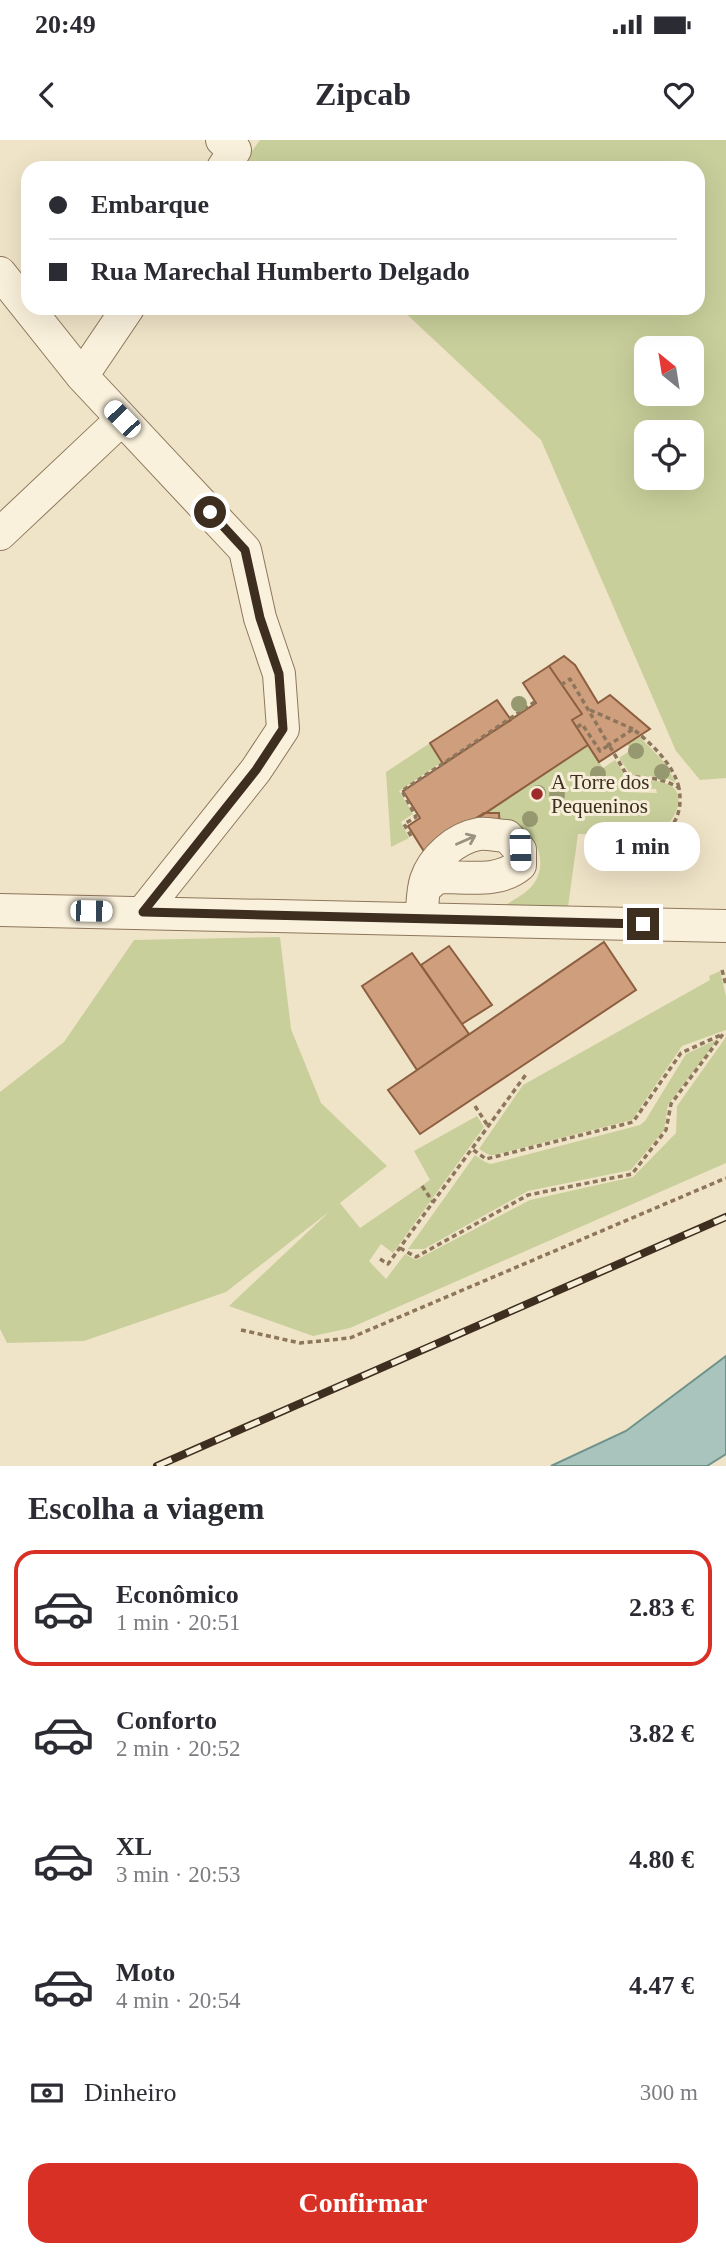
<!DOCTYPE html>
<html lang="pt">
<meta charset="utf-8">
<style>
:root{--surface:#fff;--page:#f7f7f7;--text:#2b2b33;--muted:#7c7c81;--line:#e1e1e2;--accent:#d93025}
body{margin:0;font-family:Georgia,serif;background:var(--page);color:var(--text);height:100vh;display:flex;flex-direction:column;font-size:26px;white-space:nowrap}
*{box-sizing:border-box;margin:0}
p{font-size:23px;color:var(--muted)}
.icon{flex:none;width:38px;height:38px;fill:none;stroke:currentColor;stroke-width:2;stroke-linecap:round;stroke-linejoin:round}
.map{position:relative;height:1326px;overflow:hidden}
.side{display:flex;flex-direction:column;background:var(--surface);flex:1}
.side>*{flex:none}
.hud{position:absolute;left:21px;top:21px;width:684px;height:154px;border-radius:21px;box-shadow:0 7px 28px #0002;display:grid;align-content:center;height:154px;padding:0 28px;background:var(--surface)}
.needle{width:46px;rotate:330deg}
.fabs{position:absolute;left:634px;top:196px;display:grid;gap:14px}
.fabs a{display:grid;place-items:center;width:70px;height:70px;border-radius:14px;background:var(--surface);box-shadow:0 7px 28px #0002;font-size:35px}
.end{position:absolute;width:32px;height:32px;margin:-16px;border:9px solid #3d2e20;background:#fff;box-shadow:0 0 0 4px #fff}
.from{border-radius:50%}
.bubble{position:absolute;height:49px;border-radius:21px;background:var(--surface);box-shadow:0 7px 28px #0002;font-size:23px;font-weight:700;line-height:49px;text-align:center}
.car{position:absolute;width:21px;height:42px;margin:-21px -10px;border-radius:9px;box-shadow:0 0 5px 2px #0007;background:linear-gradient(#fff 24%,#345 0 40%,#fff 0 76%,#345 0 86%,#fff 0)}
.hud b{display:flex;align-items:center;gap:24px;height:66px;font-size:26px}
.hud b+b{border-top:2px solid var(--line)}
.hud i{width:18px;height:18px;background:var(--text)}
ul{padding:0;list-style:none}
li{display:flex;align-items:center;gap:21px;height:116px;margin:0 14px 10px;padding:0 14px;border:4px solid transparent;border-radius:21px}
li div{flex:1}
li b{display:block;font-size:26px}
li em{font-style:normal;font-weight:700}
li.current{border-color:var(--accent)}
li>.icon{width:63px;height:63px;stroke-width:1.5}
h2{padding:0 28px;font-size:32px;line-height:84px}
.pay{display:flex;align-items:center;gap:18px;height:77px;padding:0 28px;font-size:26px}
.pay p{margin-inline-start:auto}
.cta{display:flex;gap:14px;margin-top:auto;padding:14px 28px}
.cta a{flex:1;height:80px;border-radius:21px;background:var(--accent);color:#fff;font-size:28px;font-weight:700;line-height:80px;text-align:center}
.status{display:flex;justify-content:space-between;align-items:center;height:49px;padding:0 35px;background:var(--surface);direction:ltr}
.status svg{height:19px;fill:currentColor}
header{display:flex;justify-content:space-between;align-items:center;height:91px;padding:0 28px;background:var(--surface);font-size:32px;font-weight:700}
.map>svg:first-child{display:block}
.green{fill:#c9cf9b;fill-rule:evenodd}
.water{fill:#a9c4bc;stroke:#6f938a;stroke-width:2}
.building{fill:#cf9f7d;stroke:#8d5f41;stroke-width:2}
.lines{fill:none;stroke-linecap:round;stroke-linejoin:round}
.minor-casing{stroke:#8d765c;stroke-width:34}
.path{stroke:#8d765c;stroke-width:3.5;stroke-dasharray:5 3.5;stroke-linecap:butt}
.minor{stroke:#faf1dc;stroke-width:32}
.rail-casing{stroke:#3d2e20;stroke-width:8}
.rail{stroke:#f7eed8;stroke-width:5;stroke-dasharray:16;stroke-linecap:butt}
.tree{fill:#96986f}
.oneway{stroke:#9c907e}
.route{stroke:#3d2e20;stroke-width:9}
.poi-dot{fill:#9e2a2b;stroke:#f7eed8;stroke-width:2.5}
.labels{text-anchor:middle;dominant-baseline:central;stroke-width:6;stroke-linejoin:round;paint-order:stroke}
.poi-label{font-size:21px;fill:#3d2e20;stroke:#f7eed8;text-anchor:start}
</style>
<div class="status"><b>20:49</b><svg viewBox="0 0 49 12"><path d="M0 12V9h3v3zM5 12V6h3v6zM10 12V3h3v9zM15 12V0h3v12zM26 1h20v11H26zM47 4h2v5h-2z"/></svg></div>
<header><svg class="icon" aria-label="back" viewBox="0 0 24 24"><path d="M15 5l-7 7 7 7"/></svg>Zipcab<svg class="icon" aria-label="heart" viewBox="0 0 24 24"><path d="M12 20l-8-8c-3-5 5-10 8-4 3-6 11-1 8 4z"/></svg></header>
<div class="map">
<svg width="726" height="1326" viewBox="0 0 726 1326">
<rect width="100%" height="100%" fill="#f0e4c8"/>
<path class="green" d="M 260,0 L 726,0 L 726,638 L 700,640 L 676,611 L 541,300 L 400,168 L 698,168 L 698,28 L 252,28 L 245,21 ZM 646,208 L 691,208 L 691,254 L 646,254 ZM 646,292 L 691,292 L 691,338 L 646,338 Z
M 639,596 L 665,623 L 676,643 L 664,637 L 631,635 L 619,618 L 631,610 L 627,604 Z
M 430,603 L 442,622 L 399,651 L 413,674 L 401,682 L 409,698 L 391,707 L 386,632 Z
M 588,605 L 603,628 L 615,620 L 626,635 L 624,652 L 657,653 L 656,649 L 630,649 L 631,640 C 650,640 687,638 677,669 C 674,678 665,688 659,697 L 578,694 L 568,767 L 504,766 C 513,760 525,754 532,746 C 546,729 542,702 522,692 C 515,689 507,688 500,686 L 499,673 L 484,673 Z
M 280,797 L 291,889 L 321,963 L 387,1026 L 340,1063 L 360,1088 L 430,1040 L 414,1011 L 477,976 L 484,987 L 393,1113 L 381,1104 L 369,1121 L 386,1139 L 405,1114 L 416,1120 L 530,1060 L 633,1037 L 676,993 L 677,966 L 726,897 L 726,1023 L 350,1188 L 313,1196 L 229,1166 L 330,1071 L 226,1152 L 84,1201 L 7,1203 L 0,1189 L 0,952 L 64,902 L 134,800 Z
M 720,831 L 726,856 L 726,890 L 682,906 L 632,980 L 494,1015 L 489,1015 L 479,1009 L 523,945 L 710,840 L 709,836 Z
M 718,899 L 668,965 L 664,990 L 631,1030 L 528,1051 L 424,1109 L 408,1109 L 475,1015 L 485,1022 L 491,1024 L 640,985 L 645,981 L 686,914 Z"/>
<path class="water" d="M 726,1216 L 726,1314 L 707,1326 L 551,1326 L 626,1291 Z"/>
<path class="building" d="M 564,516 L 575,525 L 598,563 L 610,555 L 650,589 L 599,622 L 572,580 L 582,574 L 549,526 Z
M 549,526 L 582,574 L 572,580 L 588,605 L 425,713 L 408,686 L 420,678 L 403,651 L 536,563 L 523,543 Z
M 497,560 L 511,580 L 443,624 L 430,603 Z
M 484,673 L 499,673 L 500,692 L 470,682 Z
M 604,802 L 636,850 L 420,994 L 388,950 Z
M 449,806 L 492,865 L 462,884 L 421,825 Z
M 412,813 L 469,894 L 417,930 L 362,846 Z"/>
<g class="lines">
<g class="minor-casing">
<path id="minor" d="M 222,0 L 235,10 L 223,28
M 0,133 L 82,236 L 245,410 L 260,478 L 279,534 L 283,589 L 256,630 L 143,772
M 82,236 L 128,168
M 0,394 L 122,279
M 0,770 L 726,786
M 421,779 C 423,766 422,752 426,740 C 433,718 456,698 479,694 C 487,693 499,696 507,696 L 520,710 L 520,725 C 499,743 469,737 442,737 L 435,739 L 424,749"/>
</g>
<path class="path" d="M 561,545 L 570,539 L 609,605 L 633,589 C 651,603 674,625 679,648
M 590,570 L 633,589
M 577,587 L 582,584 L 600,611 L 609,605 L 628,637 C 647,637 663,638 679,648 C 684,679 670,687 653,711
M 627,652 L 628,637
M 411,696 L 404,684 L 416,677 L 402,651 L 536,561
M 722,830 L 726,845
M 475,966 L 488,986
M 422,1046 L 433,1062
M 400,1108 L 416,1117 L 528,1055 L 632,1034 L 666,990 L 671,964 L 723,894 L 681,913 L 633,982 L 486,1019 L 472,1009
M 380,1119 L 388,1124 L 527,933
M 241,1190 L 300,1203 L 350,1198 L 726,1038"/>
<use href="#minor" class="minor"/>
<g class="rail-casing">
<path id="rail" d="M 157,1326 L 726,1077"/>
</g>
<use href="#rail" class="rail"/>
</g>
<g class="tree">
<circle cx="519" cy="564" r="8"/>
<circle cx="636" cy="611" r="8"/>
<circle cx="662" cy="632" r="8"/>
<circle cx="598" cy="634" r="8"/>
<circle cx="538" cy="653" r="8"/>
<circle cx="557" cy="655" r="8"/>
<circle cx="530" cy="679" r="8"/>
</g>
<defs><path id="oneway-shaft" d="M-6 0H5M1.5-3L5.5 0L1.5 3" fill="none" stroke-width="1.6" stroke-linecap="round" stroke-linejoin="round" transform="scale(1.75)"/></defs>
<use class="oneway" href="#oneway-shaft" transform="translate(466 700) rotate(-24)"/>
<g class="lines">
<path class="route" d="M 210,372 L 245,410 L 260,478 L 279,534 L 283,589 L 256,630 L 143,772 L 643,784"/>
</g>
<circle class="poi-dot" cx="537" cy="654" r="7"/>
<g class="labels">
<g class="poi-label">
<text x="551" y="642">A Torre dos<tspan x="551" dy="24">Pequeninos</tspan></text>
</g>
</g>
</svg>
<div class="fabs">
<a><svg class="needle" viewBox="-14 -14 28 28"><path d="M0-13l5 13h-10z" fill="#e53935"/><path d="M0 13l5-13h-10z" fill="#7c7c81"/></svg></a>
<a><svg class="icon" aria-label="locate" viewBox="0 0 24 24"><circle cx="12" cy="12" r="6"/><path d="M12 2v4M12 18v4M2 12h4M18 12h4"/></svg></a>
</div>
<i class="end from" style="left:210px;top:372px"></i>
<i class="end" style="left:643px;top:784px"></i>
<div class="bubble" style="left:584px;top:682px;width:116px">1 min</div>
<i class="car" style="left:122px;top:279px;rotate:316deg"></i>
<i class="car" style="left:520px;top:710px;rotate:178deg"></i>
<i class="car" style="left:91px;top:771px;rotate:91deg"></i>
<div class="hud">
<b><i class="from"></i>Embarque</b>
<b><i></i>Rua Marechal Humberto Delgado</b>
</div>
</div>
<section class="side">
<h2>Escolha a viagem</h2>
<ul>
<li class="current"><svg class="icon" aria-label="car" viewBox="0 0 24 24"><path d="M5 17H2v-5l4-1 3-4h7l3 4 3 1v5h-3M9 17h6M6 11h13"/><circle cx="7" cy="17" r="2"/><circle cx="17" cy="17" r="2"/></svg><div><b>Econômico</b><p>1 min · 20:51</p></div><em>2.83 €</em></li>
<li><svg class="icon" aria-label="car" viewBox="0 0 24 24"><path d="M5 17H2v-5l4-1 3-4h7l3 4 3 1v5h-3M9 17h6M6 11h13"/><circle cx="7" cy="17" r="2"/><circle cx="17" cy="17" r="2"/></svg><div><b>Conforto</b><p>2 min · 20:52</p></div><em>3.82 €</em></li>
<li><svg class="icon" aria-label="car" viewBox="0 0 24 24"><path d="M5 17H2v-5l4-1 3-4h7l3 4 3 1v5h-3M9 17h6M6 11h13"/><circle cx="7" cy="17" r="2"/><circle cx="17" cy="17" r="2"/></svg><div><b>XL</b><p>3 min · 20:53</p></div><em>4.80 €</em></li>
<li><svg class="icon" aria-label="car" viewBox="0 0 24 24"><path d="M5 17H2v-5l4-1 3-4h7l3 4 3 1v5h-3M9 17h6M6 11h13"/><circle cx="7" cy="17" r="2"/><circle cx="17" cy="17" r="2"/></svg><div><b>Moto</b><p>4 min · 20:54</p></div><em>4.47 €</em></li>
</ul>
<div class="pay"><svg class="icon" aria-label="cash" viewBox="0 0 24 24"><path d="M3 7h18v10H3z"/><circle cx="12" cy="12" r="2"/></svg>Dinheiro<p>300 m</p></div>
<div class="cta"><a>Confirmar</a></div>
</section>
